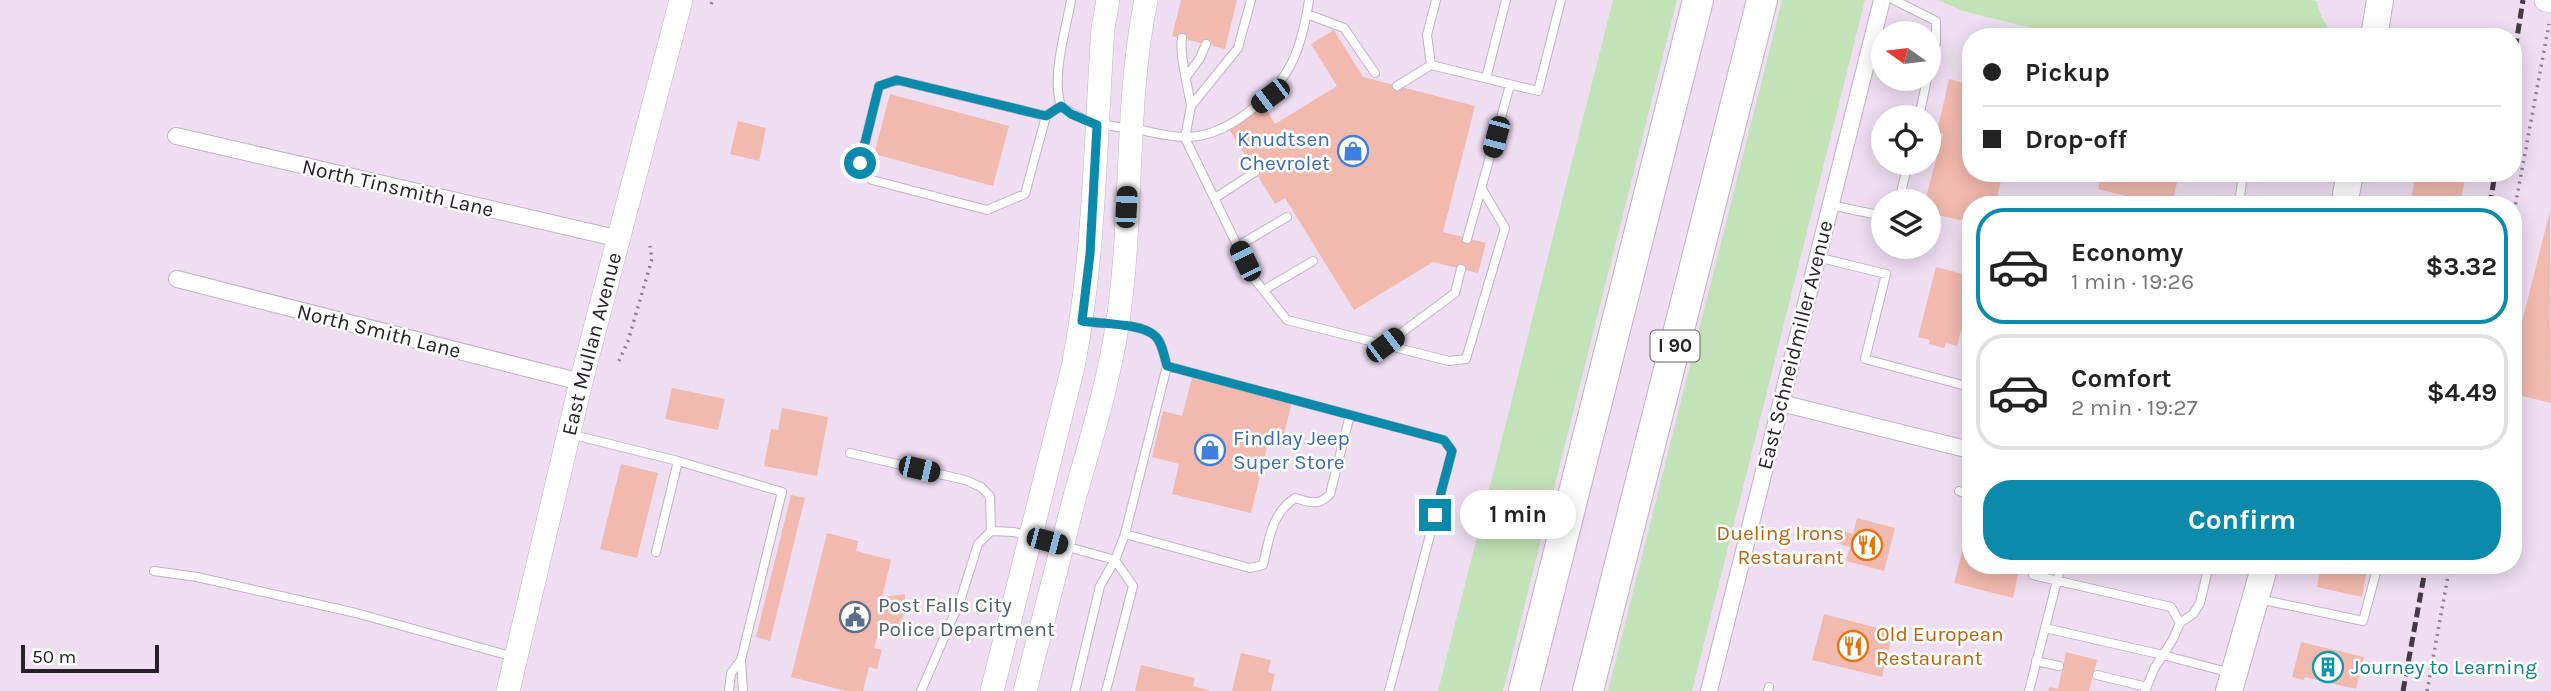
<!DOCTYPE html>
<meta charset="utf-8">
<style>
:root{--surface:#fff;--page:#f2f2f2;--text:#222;--muted:#767676;--line:#e0e0e0;--accent:#0b8aac}
body{margin:0;font-family:Karla,sans-serif;background:var(--page);color:var(--text);height:100vh;display:flex;flex-direction:column;font-size:26px;white-space:nowrap}
*{box-sizing:border-box;margin:0}
p{font-size:23px;color:var(--muted)}
.icon{flex:none;width:38px;height:38px;fill:none;stroke:currentColor;stroke-width:2;stroke-linecap:round;stroke-linejoin:round}
.map{position:relative;flex:1;overflow:hidden}
.side{position:absolute;left:1962px;top:196px;width:560px;height:378px;display:flex;flex-direction:column;background:var(--surface);border-radius:28px;box-shadow:0 4px 18px #0003}
.side>*{flex:none}
.guide{position:absolute;left:1962px;top:28px;width:560px;height:154px;border-radius:28px;box-shadow:0 4px 18px #0003;display:grid;align-content:center;height:154px;padding:0 21px;background:var(--surface)}
.needle{width:46px;rotate:284deg}
.fabs{position:absolute;left:1871px;top:21px;display:grid;gap:14px}
.fabs a{display:grid;place-items:center;width:70px;height:70px;border-radius:50%;background:var(--surface);box-shadow:0 4px 18px #0003;font-size:35px}
.scale{position:absolute;left:21px;bottom:18px;width:138px;box-sizing:border-box;padding-left:7px;border:4px solid #272028;border-top:0;font-size:19px;line-height:24px;white-space:nowrap;color:#272028;-webkit-text-stroke:5px #fff;paint-order:stroke}
.end{position:absolute;width:32px;height:32px;margin:-16px;border:9px solid #0b8aac;background:#fff;box-shadow:0 0 0 4px #fff}
.from{border-radius:50%}
.bubble{position:absolute;height:49px;border-radius:24px;background:var(--surface);box-shadow:0 4px 18px #0003;font-size:23px;font-weight:700;line-height:49px;text-align:center}
.car{position:absolute;width:21px;height:42px;margin:-21px -10px;border-radius:9px;box-shadow:0 0 5px 2px #0007;background:linear-gradient(#222 24%,#8ab4d8 0 40%,#222 0 76%,#8ab4d8 0 86%,#222 0)}
.guide b{display:flex;align-items:center;gap:24px;height:66px;font-size:26px}
.guide b+b{border-top:2px solid var(--line)}
.guide i{width:18px;height:18px;background:var(--text)}
ul{padding:12px 0 0;list-style:none}
li{display:flex;align-items:center;gap:21px;height:116px;margin:0 14px 10px;padding:0 7px;border:4px solid var(--line);border-radius:28px}
li div{flex:1}
li b{display:block;font-size:26px}
li em{font-style:normal;font-weight:700}
li.on{border-color:var(--accent)}
li>.icon{width:63px;height:63px;stroke-width:1.5}
.button{display:flex;gap:14px;margin-top:auto;padding:14px 21px}
.button a{flex:1;height:80px;border-radius:28px;background:var(--accent);color:#fff;font-size:28px;font-weight:700;line-height:80px;text-align:center}
.map>svg:first-child{display:block}
.green{fill:#c2e2b7}
.building{fill:#f2b9ae}
.lines{fill:none;stroke-linecap:round;stroke-linejoin:round}
.lane-casing{stroke:#c1b1c5;stroke-width:10}
.street-casing{stroke:#c1b1c5;stroke-width:18}
.secondary-casing{stroke:#c1b1c5;stroke-width:24}
.primary-casing{stroke:#c1b1c5;stroke-width:28}
.highway-casing{stroke:#c1b1c5;stroke-width:32}
.path{stroke:#8c808e;stroke-width:3.5;stroke-dasharray:2 5;stroke-linecap:butt}
.lane{stroke:#fff;stroke-width:8}
.street{stroke:#fff;stroke-width:16}
.secondary{stroke:#fff;stroke-width:23}
.primary{stroke:#fff;stroke-width:26}
.highway{stroke:#fff;stroke-width:30}
.rail{stroke:#433a44;stroke-width:5;stroke-dasharray:10 5;stroke-linecap:butt}
.route{stroke:#0b8aac;stroke-width:9}
.labels{text-anchor:middle;dominant-baseline:central;stroke-width:5;stroke-linejoin:round;paint-order:stroke}
.shield{fill:#fff;stroke:#686368;stroke-width:2}
.shield-label{font-size:19px;font-weight:bold;fill:#272028}
.shop-label{font-size:21px;fill:#366cbe;stroke:#fff;text-anchor:end}
.street-label{font-size:21px;fill:#272028;stroke:#fff}
.food-label{font-size:21px;fill:#c56008;stroke:#fff;text-anchor:end}
.service-label{font-size:21px;fill:#4e5e75;stroke:#fff;text-anchor:start}
.culture-label{font-size:21px;fill:#0d838f;stroke:#fff;text-anchor:start}
</style>
<div class="map">
<svg width="2551" height="691" viewBox="0 0 2551 691">
<rect width="100%" height="100%" fill="#efdef2"/>
<path class="green" d="M 1613,0 L 1677,0 L 1503,691 L 1438,691 Z
M 1782,0 L 1865,0 L 1692,691 L 1608,691 Z
M 1938,0 L 2310,0 L 2316,1 L 2322,18 L 2334,37 L 2069,37 L 1963,11 Z"/>
<path class="building" d="M 1181,0 L 1237,0 L 1225,49 L 1172,36 Z
M 1334,30 L 1363,77 L 1475,106 L 1443,232 L 1486,243 L 1478,273 L 1433,262 L 1354,310 L 1285,198 L 1275,204 L 1229,129 L 1265,107 L 1275,124 L 1337,86 L 1311,44 Z
M 1949,79 L 1970,85 L 1970,173 L 2003,173 L 1995,205 L 1970,205 L 1970,222 L 1928,213 L 1928,201 L 1925,201 L 1943,134 L 1937,132 Z
M 890,94 L 1009,126 L 993,186 L 874,154 Z
M 738,121 L 766,128 L 759,161 L 730,154 Z
M 2102,173 L 2179,173 L 2172,205 L 2162,205 L 2098,189 Z
M 2416,173 L 2466,173 L 2460,205 L 2410,205 Z
M 2550,211 L 2551,403 L 2522,396 L 2513,439 L 2513,358 Z
M 1936,267 L 1970,276 L 1970,342 L 1967,341 L 1969,333 L 1961,331 L 1957,346 L 1946,343 L 1944,348 L 1929,344 L 1930,340 L 1918,337 Z
M 1192,378 L 1292,402 L 1282,442 L 1269,439 L 1251,513 L 1172,494 L 1179,464 L 1152,457 L 1163,411 L 1182,416 Z
M 672,388 L 725,399 L 718,430 L 665,419 Z
M 782,408 L 828,417 L 817,476 L 764,466 L 771,429 L 778,430 Z
M 621,464 L 658,473 L 637,558 L 600,549 Z
M 791,495 L 805,498 L 770,641 L 756,637 Z
M 1857,518 L 1895,528 L 1884,571 L 1846,561 L 1850,547 L 1837,543 L 1840,530 L 1853,534 Z
M 1970,521 L 1970,565 L 2020,565 L 2013,598 L 1954,583 Z
M 827,533 L 858,541 L 856,551 L 891,560 L 882,597 L 905,594 L 905,611 L 896,633 L 881,624 L 874,648 L 882,650 L 877,669 L 869,667 L 863,691 L 846,691 L 791,677 Z
M 2140,565 L 2165,565 L 2163,572 Z
M 2321,565 L 2346,565 L 2367,570 L 2362,597 L 2317,587 Z
M 1824,614 L 1893,632 L 1882,677 L 1812,660 Z
M 2301,642 L 2364,657 L 2356,689 L 2305,677 L 2304,680 L 2292,677 Z
M 2066,652 L 2097,660 L 2089,691 L 2048,691 L 2050,687 L 2058,689 Z
M 1241,653 L 1271,660 L 1268,672 L 1275,674 L 1271,691 L 1232,691 Z
M 1141,665 L 1195,678 L 1193,686 L 1211,691 L 1135,691 Z"/>
<g class="lines">
<g class="lane-casing">
<path id="lane" d="M 1071,0 C 1066,30 1051,77 1061,106 C 1090,127 1108,125 1141,130 C 1156,133 1173,138 1189,137 C 1210,136 1230,126 1247,113 C 1290,81 1301,52 1309,0
M 1251,0 L 1238,48 L 1191,106 L 1185,138 L 1252,276 L 1287,320 L 1449,361 L 1466,359 L 1505,228 L 1482,189
M 1436,0 L 1427,35 L 1431,65 L 1538,91 L 1561,0
M 1894,0 L 1936,21 L 1936,42 L 1928,74
M 1307,14 L 1344,28 L 1375,73
M 1182,38 C 1179,55 1188,86 1191,106
M 1187,76 L 1200,58 L 1206,44
M 1486,78 L 1506,0
M 1397,86 L 1431,65
M 1046,116 L 1025,194 L 987,210 L 872,180 L 860,163 L 879,86 L 897,80 L 1046,116 L 1061,106
M 1919,117 L 1927,79
M 1215,198 L 1255,172
M 1899,201 L 1908,163
M 1830,205 L 1883,216
M 2239,205 L 2243,173
M 1467,239 L 1510,85
M 1238,246 L 1287,217
M 1817,257 L 1886,274 L 1865,359 L 1970,387
M 1264,290 L 1313,261
M 1385,345 L 1455,293 L 1461,269
M 1167,366 L 1444,440 L 1452,451 L 1389,691
M 570,434 L 678,461 L 782,492 L 741,660 L 731,673 L 729,691
M 850,453 L 965,480 L 981,487 L 990,496 L 991,531
M 1959,491 L 1970,495
M 1125,534 L 1250,568 L 1263,565 C 1269,540 1271,514 1295,498 C 1309,502 1319,507 1330,494 L 1350,415
M 656,552 L 678,461
M 2035,565 L 2033,575 L 2171,607 L 2180,623
M 154,571 L 197,577 L 356,613 L 514,657
M 2259,599 L 2363,621 L 2378,565
M 2045,628 L 2163,655 L 2173,639 L 2180,623 L 2193,614 L 2200,603 L 2209,565
M 741,660 L 743,691
M 2036,661 L 2059,666
M 2097,675 L 2147,687
M 921,691 L 960,601 L 978,544 L 991,531 L 1014,532 L 1115,560 L 1125,534 L 1167,366 C 1164,356 1162,341 1154,335 C 1140,323 1100,324 1082,321
M 1075,691 L 1100,586 L 1115,560 L 1133,586 L 1106,691
M 1768,691 L 1769,687
M 2029,691 L 2061,565
M 2145,691 L 2155,667 L 2163,655 L 2231,673"/>
</g>
<g class="street-casing">
<path id="street" d="M 176,136 L 620,239
M 177,279 L 581,382
M 1781,403 L 1970,450
M 1709,691 L 1882,0"/>
</g>
<g class="secondary-casing">
<g id="secondary">
<path d="M 2546,0 L 2551,1"/>
<path id="s1" d="M 508,691 L 581,382 L 681,0"/>
<path d="M 992,691 L 1073,367 C 1095,256 1095,141 1103,28 L 1108,0"/>
<path d="M 1025,691 C 1042,626 1058,561 1075,496 C 1091,440 1108,384 1117,327 C 1134,219 1124,108 1146,0"/>
</g>
</g>
<g class="primary-casing">
<path id="primary" d="M 2374,37 L 2380,0
M 2344,205 L 2350,173
M 2229,691 L 2265,565"/>
</g>
<g class="highway-casing">
<path id="highway" d="M 1524,691 L 1698,0
M 1588,691 L 1762,0"/>
</g>
<path class="path" d="M 711,4 L 713,0
M 2513,218 L 2549,24
M 619,361 L 628,341 L 652,259 L 650,246
M 2427,691 L 2450,565"/>
<use href="#lane" class="lane"/>
<use href="#street" class="street"/>
<use href="#secondary" class="secondary"/>
<use href="#primary" class="primary"/>
<use href="#highway" class="highway"/>
<path class="rail" d="M 2513,63 L 2523,0
M 2490,205 L 2495,173
M 2403,691 L 2426,565"/>
</g>
<g class="lines">
<path class="route" d="M 860,163 L 879,86 L 897,80 L 1046,116 L 1061,106 L 1071,114 L 1097,125 L 1090,254 L 1082,321 C 1101,324 1140,323 1154,335 C 1162,341 1164,356 1167,366 L 1444,440 L 1452,451 L 1435,515"/>
</g>
<defs>
<g id="shop-ring" transform="scale(1.575)"><circle r="9.5" fill="#fff" stroke="#3f7fe0" stroke-width="1.5"/><path d="M-5-2.5h2.3a2.7 3.5 0 0 1 5.4 0H5L5.5 6h-11ZM-1.5-2.5h3a1.5 2.3 0 0 0-3 0Z" fill="#3f7fe0"/></g>
<g id="restaurant-ring" transform="scale(1.575)"><circle r="9.5" fill="#fff" stroke="#e8710a" stroke-width="1.5"/><path d="M-5-6h1v4h1v-4h1v4h1v-4h1v5L-1.5 .5V6h-2V.5L-5-1ZM5-6V6H3V1.5H1.5Q1.5-4 5-6Z" fill="#e8710a"/></g>
<g id="civic-ring" transform="scale(1.575)"><circle r="9.5" fill="#fff" stroke="#5c6f8a" stroke-width="1.5"/><path d="M-.6-6.5H3V-4.5H.6V-3L4-1V1h2V6H-6V1h2V-1L-.6-3ZM-1.2 2.5V6h2.4V2.5Z" fill="#5c6f8a"/></g>
<g id="building-ring" transform="scale(1.575)"><circle r="9.5" fill="#fff" stroke="#0f9aa8" stroke-width="1.5"/><path d="M-4-6H4V6H1V3H-1V6H-4ZM-2.5-4.3h1.7v1.8h-1.7ZM.8-4.3h1.7v1.8H.8ZM-2.5-1h1.7V.8h-1.7ZM.8-1h1.7V.8H.8Z" fill="#0f9aa8"/></g>
</defs>
<g fill-rule="evenodd">
<use href="#shop-ring" x="1353" y="151"/>
<use href="#shop-ring" x="1210" y="450"/>
<use href="#restaurant-ring" x="1867" y="545"/>
<use href="#civic-ring" x="855" y="617"/>
<use href="#restaurant-ring" x="1853" y="646"/>
<use href="#building-ring" x="2328" y="667"/>
</g>
<g class="labels">
<rect class="shield" x="1650.5" y="330.5" width="49" height="31" rx="5"/>
<g class="shield-label">
<text x="1675" y="346">I 90</text>
</g>
<g class="shop-label">
<text x="1330" y="139">Knudtsen<tspan x="1330" dy="24">Chevrolet</tspan></text>
<text x="1233" y="438" text-anchor="start">Findlay Jeep<tspan x="1233" dy="24">Super Store</tspan></text>
</g>
<g class="street-label">
<text transform="translate(398 188) rotate(13)">North Tinsmith Lane</text>
<text transform="translate(379 331) rotate(14)">North Smith Lane</text>
<text stroke="none"><textPath href="#s1" startOffset="357">East Mullan Avenue</textPath></text>
<text transform="translate(1795 345) rotate(-76)">East Schneidmiller Avenue</text>
</g>
<g class="food-label">
<text x="1844" y="533">Dueling Irons<tspan x="1844" dy="24">Restaurant</tspan></text>
<text x="1876" y="634" text-anchor="start">Old European<tspan x="1876" dy="24">Restaurant</tspan></text>
</g>
<g class="service-label">
<text x="878" y="605">Post Falls City<tspan x="878" dy="24">Police Department</tspan></text>
</g>
<g class="culture-label">
<text x="2351" y="667">Journey to Learning</text>
</g>
</g>
</svg>
<div class="fabs">
<a><svg class="needle" viewBox="-14 -14 28 28"><path d="M0-13l5 13h-10z" fill="#e53935"/><path d="M0 13l5-13h-10z" fill="#767676"/></svg></a>
<a><svg class="icon" aria-label="locate" viewBox="0 0 24 24"><circle cx="12" cy="12" r="6"/><path d="M12 2v4M12 18v4M2 12h4M18 12h4"/></svg></a>
<a><svg class="icon" aria-label="layers" viewBox="0 0 24 24"><path d="M12 4l9 5-9 5-9-5zM3 14l9 5 9-5"/></svg></a>
</div>
<div class="scale">50 m</div>
<i class="end from" style="left:860px;top:163px"></i>
<i class="end" style="left:1435px;top:515px"></i>
<div class="bubble" style="left:1460px;top:490px;width:116px">1 min</div>
<i class="car" style="left:1270px;top:96px;rotate:233deg"></i>
<i class="car" style="left:1496px;top:137px;rotate:195deg"></i>
<i class="car" style="left:1126px;top:207px;rotate:3deg"></i>
<i class="car" style="left:1245px;top:261px;rotate:334deg"></i>
<i class="car" style="left:1385px;top:345px;rotate:53deg"></i>
<i class="car" style="left:919px;top:469px;rotate:103deg"></i>
<i class="car" style="left:1047px;top:541px;rotate:105deg"></i>
<div class="guide">
<b><i class="from"></i>Pickup</b>
<b><i></i>Drop-off</b>
</div>
<section class="side">
<ul>
<li class="on"><svg class="icon" aria-label="car" viewBox="0 0 24 24"><path d="M5 17H2v-5l4-1 3-4h7l3 4 3 1v5h-3M9 17h6M6 11h13"/><circle cx="7" cy="17" r="2"/><circle cx="17" cy="17" r="2"/></svg><div><b>Economy</b><p>1 min · 19:26</p></div><em>$3.32</em></li>
<li><svg class="icon" aria-label="car" viewBox="0 0 24 24"><path d="M5 17H2v-5l4-1 3-4h7l3 4 3 1v5h-3M9 17h6M6 11h13"/><circle cx="7" cy="17" r="2"/><circle cx="17" cy="17" r="2"/></svg><div><b>Comfort</b><p>2 min · 19:27</p></div><em>$4.49</em></li>
</ul>
<div class="button"><a>Confirm</a></div>
</section>
</div>
